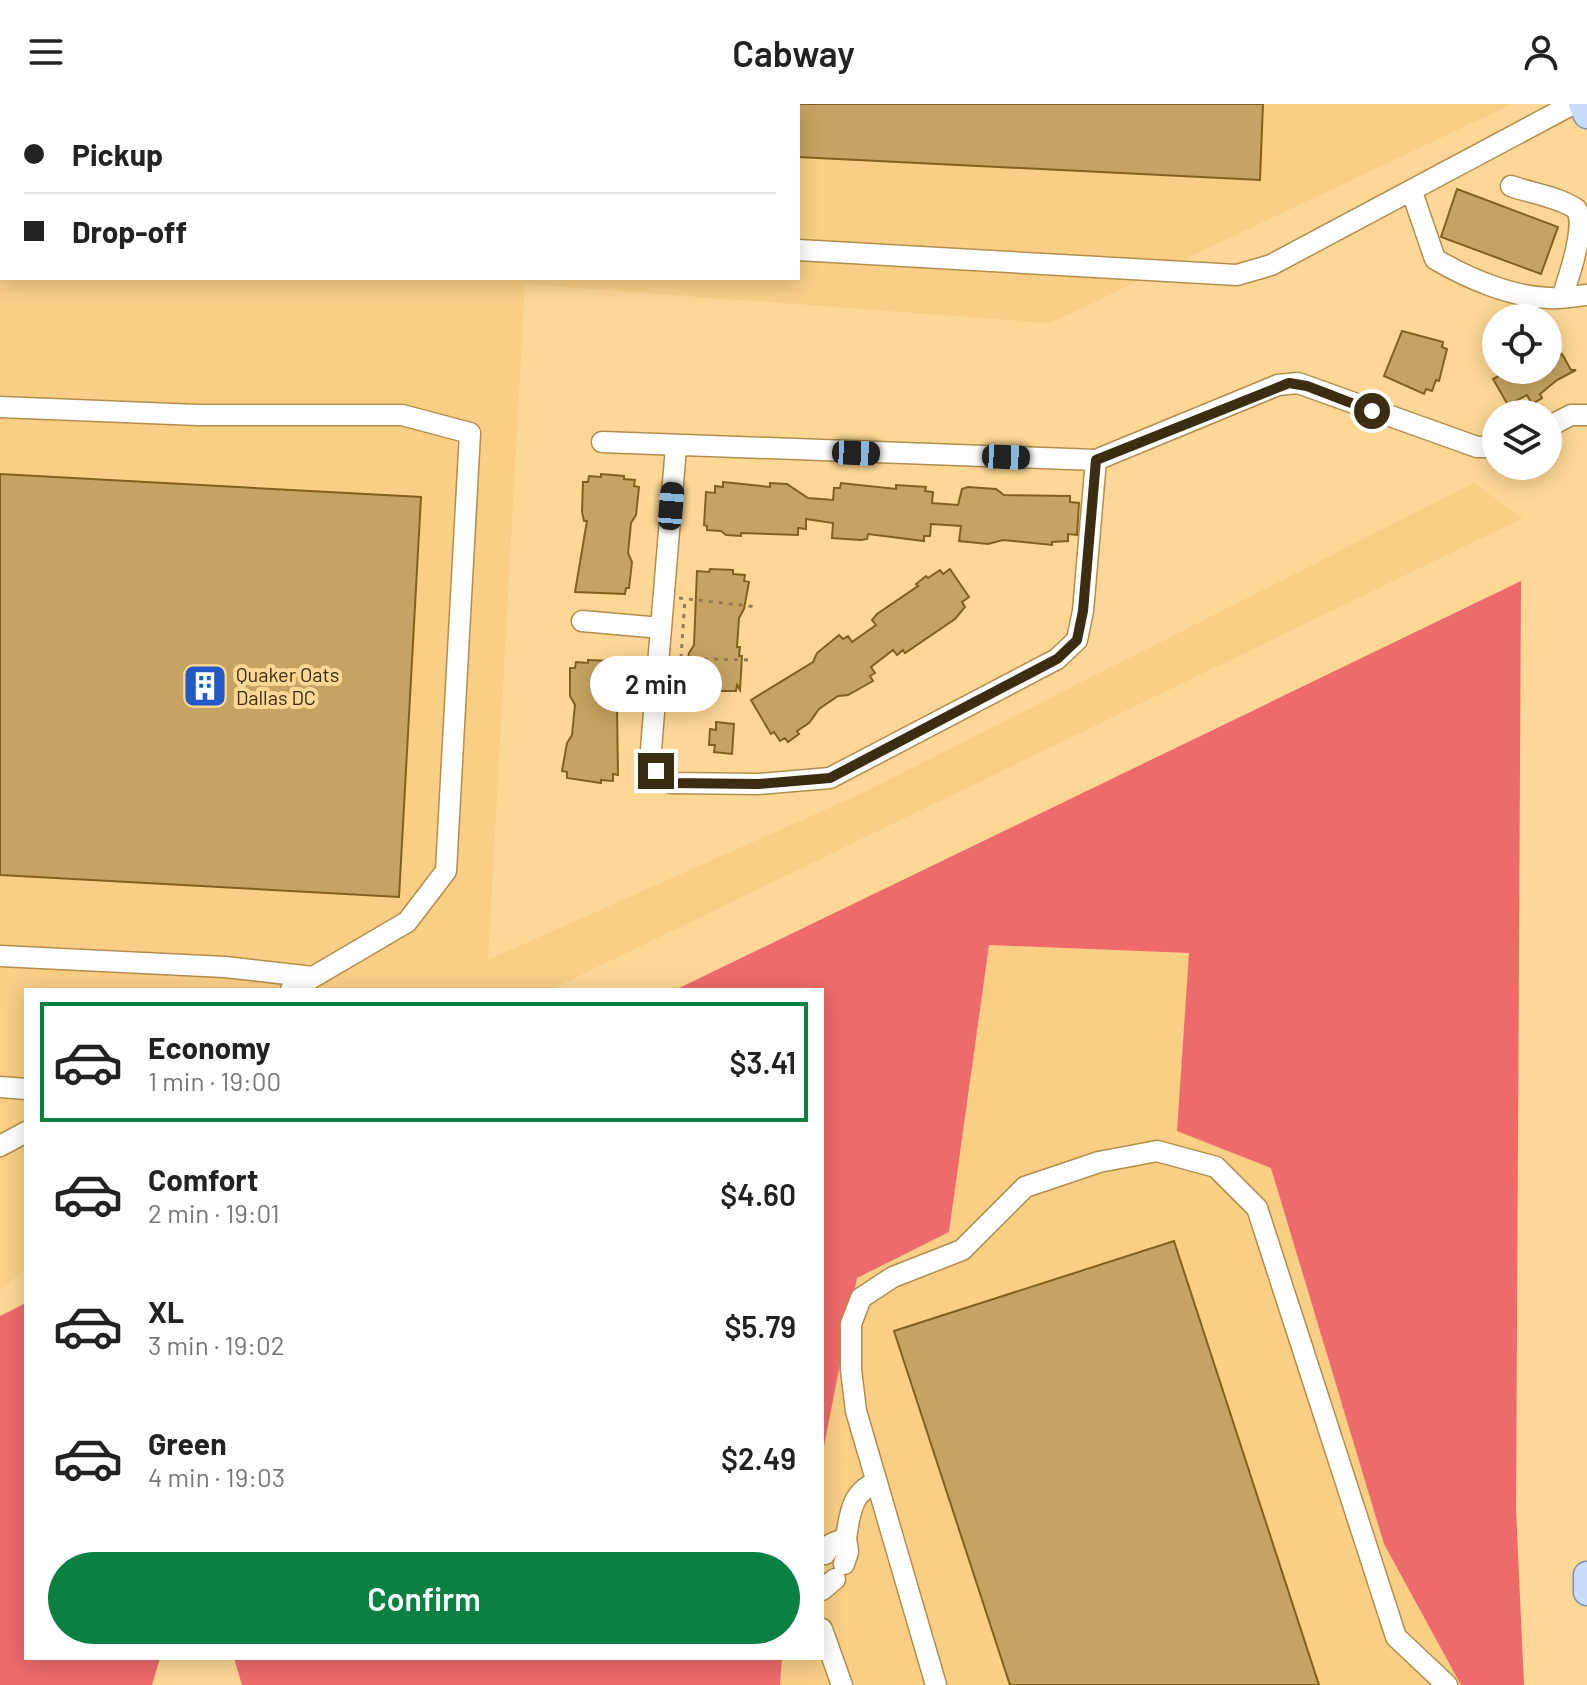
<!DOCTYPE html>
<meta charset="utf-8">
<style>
:root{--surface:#fff;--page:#f2f2f2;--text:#222;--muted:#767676;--line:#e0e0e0;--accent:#0b8043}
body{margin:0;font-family:Barlow,sans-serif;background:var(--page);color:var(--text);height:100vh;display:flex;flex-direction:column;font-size:30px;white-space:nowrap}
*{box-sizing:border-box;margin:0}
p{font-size:26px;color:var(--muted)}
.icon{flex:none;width:44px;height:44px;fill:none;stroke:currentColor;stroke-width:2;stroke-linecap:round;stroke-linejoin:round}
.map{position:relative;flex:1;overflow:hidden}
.side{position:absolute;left:24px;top:884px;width:800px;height:672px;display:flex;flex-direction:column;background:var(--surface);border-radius:0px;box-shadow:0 4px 20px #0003}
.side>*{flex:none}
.banner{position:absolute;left:0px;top:0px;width:800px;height:176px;box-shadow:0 4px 20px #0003;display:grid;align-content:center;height:176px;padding:0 24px;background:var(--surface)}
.controls{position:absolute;left:1482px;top:200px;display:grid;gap:16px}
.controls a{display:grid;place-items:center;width:80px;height:80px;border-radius:50%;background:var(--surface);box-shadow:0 4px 20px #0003;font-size:40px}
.end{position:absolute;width:36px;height:36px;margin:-18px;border:10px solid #3b2d12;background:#fff;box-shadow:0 0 0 4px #fff}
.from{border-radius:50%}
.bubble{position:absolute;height:56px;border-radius:28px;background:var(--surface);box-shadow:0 4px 20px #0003;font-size:26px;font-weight:600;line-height:56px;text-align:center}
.car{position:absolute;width:24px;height:48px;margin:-24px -12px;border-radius:10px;box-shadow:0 0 6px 2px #0007;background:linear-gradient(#222 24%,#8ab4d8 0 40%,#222 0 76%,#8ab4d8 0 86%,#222 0)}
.banner b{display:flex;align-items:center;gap:28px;height:76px;font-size:30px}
.banner b+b{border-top:2px solid var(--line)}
.banner i{width:20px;height:20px;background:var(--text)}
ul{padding:14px 0 0;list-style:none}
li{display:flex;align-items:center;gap:24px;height:120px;margin:0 16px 12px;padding:0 8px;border:4px solid transparent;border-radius:0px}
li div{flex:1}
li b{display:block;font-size:30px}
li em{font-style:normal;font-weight:600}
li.selected{border-color:var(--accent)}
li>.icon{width:72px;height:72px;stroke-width:1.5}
.cta{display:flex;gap:16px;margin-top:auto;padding:16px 24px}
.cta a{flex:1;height:92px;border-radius:48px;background:var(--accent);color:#fff;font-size:32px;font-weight:600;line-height:92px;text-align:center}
header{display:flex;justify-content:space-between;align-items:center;height:104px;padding:0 24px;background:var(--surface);font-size:36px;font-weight:600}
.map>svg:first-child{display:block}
.built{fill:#f8cf85;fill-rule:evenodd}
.forest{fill:#ef6a6b}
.building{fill:#c6a362;stroke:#82611c;stroke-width:2}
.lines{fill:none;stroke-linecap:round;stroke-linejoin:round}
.minor-casing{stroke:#b18e4d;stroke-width:23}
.major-casing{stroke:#7f90ab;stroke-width:29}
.path{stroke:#947c4f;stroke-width:3;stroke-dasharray:4 6;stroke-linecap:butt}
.minor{stroke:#fff;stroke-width:20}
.major{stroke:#c8dcfe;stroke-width:26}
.route{stroke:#3b2d12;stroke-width:10}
.labels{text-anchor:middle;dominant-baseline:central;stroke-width:8;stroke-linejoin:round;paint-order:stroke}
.poi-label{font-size:20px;fill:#3b2d12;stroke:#fcd795;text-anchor:start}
</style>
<header><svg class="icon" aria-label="menu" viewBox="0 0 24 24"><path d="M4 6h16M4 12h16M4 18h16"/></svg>Cabway<svg class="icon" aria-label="person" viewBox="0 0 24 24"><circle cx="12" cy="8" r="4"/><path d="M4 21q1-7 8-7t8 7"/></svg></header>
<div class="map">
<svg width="1587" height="1581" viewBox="0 0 1587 1581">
<rect width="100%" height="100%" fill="#fcd795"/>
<path class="built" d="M 0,0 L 1512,0 L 1050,219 L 525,180 L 488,856 L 865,688 L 1474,379 L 1523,414 L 550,886 L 26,886 L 26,1165 L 0,1186 ZM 2,2 L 798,2 L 798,174 L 2,174 Z
M 989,841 L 1189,849 L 1177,1027 L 1271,1064 L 1384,1440 L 1461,1581 L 780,1581 L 782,1554 L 822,1554 L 822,1352 L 857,1174 L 949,1128 Z"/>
<path class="forest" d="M 1521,477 L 1516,1406 L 1524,1581 L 1461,1581 L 1384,1440 L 1271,1064 L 1177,1027 L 1189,849 L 989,841 L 949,1128 L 857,1174 L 822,1352 L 822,886 L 675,886 Z
M 26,1199 L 26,1554 L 160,1554 L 152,1581 L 0,1581 L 0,1212 Z
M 234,1554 L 782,1554 L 780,1581 L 242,1581 Z"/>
<path class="building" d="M 798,0 L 1263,0 L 1260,76 L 798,53 Z
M 1457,85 L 1558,123 L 1541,170 L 1441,133 Z
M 1402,227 L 1443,238 L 1442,243 L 1447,245 L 1439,277 L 1436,276 L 1432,287 L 1426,285 L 1424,290 L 1384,272 Z
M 1548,231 L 1559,252 L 1562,250 L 1571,266 L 1576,266 L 1557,276 L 1540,290 L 1542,294 L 1532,300 L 1527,291 L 1508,301 L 1493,275 L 1510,266 L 1548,266 Z
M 0,370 L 421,393 L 399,793 L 0,771 Z
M 601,370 L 624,372 L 624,375 L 635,376 L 634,382 L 639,383 L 636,411 L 631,419 L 628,449 L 632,458 L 629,484 L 626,484 L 625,490 L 575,488 L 587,417 L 584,417 L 582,408 L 583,378 L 588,378 L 589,372 L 601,373 Z
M 723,378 L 770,383 L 770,379 L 787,380 L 808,394 L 833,396 L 834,384 L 840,384 L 841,379 L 896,385 L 896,381 L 926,383 L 925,387 L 933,388 L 932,399 L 958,401 L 962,385 L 968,383 L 996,385 L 1004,391 L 1070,392 L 1070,398 L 1079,399 L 1077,431 L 1068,430 L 1068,437 L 1052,438 L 1052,441 L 1003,436 L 988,440 L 959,437 L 961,422 L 931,420 L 930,432 L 924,432 L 924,437 L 868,430 L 867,435 L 861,436 L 832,434 L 833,419 L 806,415 L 806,425 L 798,424 L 798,431 L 741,429 L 741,432 L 726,431 L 721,427 L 707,426 L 707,422 L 704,421 L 706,388 L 715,389 L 715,382 L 723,383 Z
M 710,465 L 733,466 L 733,470 L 745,471 L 744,477 L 749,478 L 744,505 L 739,514 L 737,543 L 740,543 L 739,552 L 742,552 L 740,586 L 737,581 L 736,587 L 701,587 L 690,584 L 690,578 L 684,577 L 689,549 L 694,541 L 697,467 L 709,468 Z
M 950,465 L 969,493 L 962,498 L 965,503 L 955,515 L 905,549 L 903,546 L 897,551 L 893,546 L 871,563 L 875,569 L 870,572 L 873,577 L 848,591 L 838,592 L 819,605 L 809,619 L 797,627 L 799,630 L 788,638 L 785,634 L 780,637 L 774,628 L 771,630 L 751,596 L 813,558 L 817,549 L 839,531 L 843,535 L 848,532 L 852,538 L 876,521 L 872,516 L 877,510 L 918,482 L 916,480 L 926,472 L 928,474 L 940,466 L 943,470 Z
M 588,556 L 610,557 L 610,561 L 622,562 L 622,568 L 626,568 L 623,597 L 620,606 L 617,605 L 618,671 L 613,670 L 613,677 L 601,676 L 601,679 L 567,674 L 567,668 L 562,667 L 567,639 L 572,631 L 575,601 L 570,592 L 570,564 L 575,564 L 576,558 L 588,559 Z
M 716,618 L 734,620 L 732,650 L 714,648 L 715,641 L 709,641 L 710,625 L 716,626 Z
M 1174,1137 L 1319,1581 L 1010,1581 L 894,1227 Z"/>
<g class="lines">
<g class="minor-casing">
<path id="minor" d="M 297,2 L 297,0
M 1511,82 C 1530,89 1559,93 1576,105 C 1587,120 1569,173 1562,193
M 1412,88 L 1435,155 C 1467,174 1511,193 1549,194 C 1561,195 1575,192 1587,191
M 0,99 L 2,99
M 798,146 L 1237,171 L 1271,161 L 1573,0
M 0,303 L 198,311 L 402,311 L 470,329 L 446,767 L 407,818 L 291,886
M 1548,323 L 1571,311 L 1587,311
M 602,338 L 1096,356 L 1278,281 L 1298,279 L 1477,343 L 1496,343
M 676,343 L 651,645 L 656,667 L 671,679 L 759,680 L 830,674 L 1057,555 L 1077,536 L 1083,507 L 1096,356
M 582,517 L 661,524
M 0,852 L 225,863 L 313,873
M 0,983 L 26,985
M 0,1042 L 26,1028
M 846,1434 C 850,1410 851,1388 877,1378
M 825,1450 L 831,1440 L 846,1434 L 848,1448 L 844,1460
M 822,1486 L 835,1475
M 822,1525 L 842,1581
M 936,1581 L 856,1307 L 851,1266 L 851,1220 L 861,1194 L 893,1173 L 962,1146 L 1025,1083 L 1099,1058 L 1157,1047 L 1216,1063 L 1257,1104 L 1396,1533 L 1447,1581"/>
</g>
<g class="major-casing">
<path id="major" d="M 1582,0 L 1587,11
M 1587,1471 L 1587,1488"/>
</g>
<path class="path" d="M 679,494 L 758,503
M 674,554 L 751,556
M 681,554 L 685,495"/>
<use href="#minor" class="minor"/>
<use href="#major" class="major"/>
</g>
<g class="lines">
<path class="route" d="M 656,667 L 671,679 L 759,680 L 830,674 L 1057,555 L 1077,536 L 1083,507 L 1096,356 L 1289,279 L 1307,282 L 1372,307"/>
</g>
<defs>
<g id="building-square" transform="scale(2.3)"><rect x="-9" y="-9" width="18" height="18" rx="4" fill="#2159c6" stroke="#fcd795"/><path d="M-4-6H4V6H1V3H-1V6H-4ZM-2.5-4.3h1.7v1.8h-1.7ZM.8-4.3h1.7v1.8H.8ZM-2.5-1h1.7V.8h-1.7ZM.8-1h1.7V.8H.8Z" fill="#fff"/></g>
</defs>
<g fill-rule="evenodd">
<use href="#building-square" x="205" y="582"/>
</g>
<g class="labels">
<g class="poi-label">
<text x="236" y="570">Quaker Oats<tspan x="236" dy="23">Dallas DC</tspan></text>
</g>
</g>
</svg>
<div class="controls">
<a><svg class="icon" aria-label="locate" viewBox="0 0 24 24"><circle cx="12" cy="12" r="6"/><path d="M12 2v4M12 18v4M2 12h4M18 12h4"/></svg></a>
<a><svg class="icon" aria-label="layers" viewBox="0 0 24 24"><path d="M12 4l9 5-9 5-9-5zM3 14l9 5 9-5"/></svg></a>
</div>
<i class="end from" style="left:1372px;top:307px"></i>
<i class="end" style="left:656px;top:667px"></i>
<div class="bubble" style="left:590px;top:552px;width:132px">2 min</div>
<i class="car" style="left:856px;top:349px;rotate:92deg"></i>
<i class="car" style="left:1006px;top:353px;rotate:92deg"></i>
<i class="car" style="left:671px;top:402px;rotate:5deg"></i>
<div class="banner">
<b><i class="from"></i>Pickup</b>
<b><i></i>Drop-off</b>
</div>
<section class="side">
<ul>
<li class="selected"><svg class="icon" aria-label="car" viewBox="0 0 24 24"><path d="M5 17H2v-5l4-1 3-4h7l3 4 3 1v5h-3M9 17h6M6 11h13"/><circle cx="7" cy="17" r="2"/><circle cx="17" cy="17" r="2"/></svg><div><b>Economy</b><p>1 min · 19:00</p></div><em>$3.41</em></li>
<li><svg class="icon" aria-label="car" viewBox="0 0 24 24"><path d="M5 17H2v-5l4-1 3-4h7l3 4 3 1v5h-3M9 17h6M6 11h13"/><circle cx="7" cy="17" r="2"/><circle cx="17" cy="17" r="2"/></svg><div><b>Comfort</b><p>2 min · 19:01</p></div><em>$4.60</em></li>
<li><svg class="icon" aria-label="car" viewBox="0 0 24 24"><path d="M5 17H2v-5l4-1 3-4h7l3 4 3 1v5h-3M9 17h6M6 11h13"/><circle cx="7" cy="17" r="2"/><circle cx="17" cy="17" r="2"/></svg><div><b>XL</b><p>3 min · 19:02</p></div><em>$5.79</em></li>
<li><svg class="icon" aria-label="car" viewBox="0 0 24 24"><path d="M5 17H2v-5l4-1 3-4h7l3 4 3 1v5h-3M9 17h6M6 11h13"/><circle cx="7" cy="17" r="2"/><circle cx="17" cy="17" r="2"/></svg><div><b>Green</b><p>4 min · 19:03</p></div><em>$2.49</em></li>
</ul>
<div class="cta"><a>Confirm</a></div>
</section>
</div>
